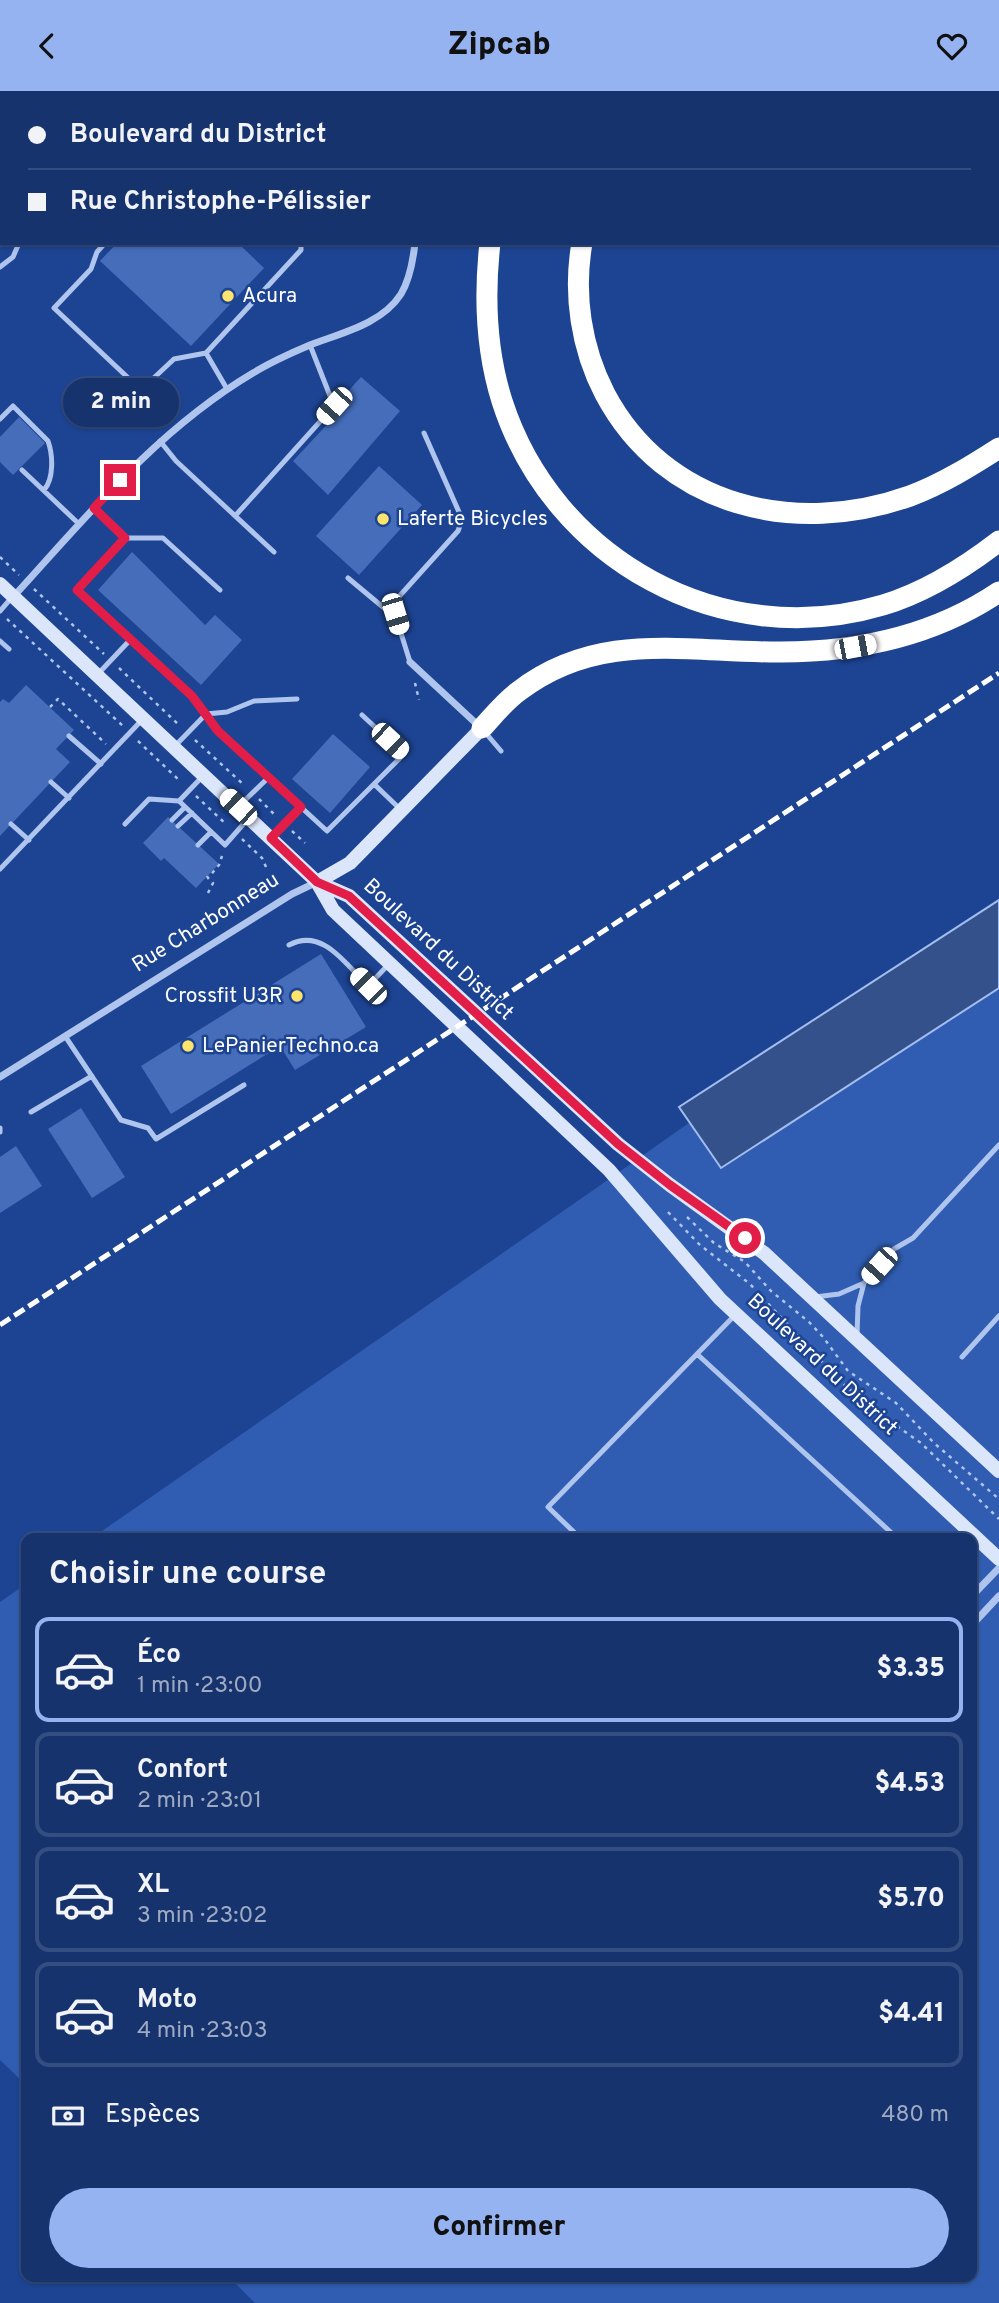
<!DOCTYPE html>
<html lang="fr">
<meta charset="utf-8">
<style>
:root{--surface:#16336e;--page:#1f3b73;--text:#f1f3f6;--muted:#9eaac2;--line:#354e81;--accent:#95b2f1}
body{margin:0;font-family:Overpass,sans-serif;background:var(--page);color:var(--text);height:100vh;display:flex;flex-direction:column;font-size:26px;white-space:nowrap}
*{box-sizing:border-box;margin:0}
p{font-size:23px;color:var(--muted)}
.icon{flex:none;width:38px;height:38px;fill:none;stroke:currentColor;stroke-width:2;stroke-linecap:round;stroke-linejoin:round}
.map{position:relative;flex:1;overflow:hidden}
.sheet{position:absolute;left:21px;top:1442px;width:956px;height:749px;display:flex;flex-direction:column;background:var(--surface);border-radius:14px;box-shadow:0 2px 5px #0004,0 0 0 2px var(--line)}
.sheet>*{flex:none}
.top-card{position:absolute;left:0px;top:0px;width:999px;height:154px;box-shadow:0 2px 5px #0004,0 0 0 2px var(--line);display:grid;align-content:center;height:154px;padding:0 28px;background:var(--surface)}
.end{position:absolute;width:32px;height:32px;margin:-16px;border:9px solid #e11d48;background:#fff;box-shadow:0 0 0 4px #fff}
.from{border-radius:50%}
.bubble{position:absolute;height:49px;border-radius:24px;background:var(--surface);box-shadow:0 2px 5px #0004,0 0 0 2px var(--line);font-size:23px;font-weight:800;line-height:49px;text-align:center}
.car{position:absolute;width:21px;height:42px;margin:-21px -10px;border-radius:9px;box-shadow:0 0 5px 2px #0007;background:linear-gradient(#fff 24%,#345 0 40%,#fff 0 76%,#345 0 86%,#fff 0)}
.top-card b{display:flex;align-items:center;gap:24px;height:66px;font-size:26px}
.top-card b+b{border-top:2px solid var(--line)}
.top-card i{width:18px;height:18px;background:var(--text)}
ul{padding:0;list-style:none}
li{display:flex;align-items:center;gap:21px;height:105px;margin:0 14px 10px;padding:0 14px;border:4px solid var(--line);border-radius:14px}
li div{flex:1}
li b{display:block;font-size:26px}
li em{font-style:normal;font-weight:800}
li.selected{border-color:var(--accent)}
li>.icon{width:63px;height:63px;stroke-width:1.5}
h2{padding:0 28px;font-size:32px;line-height:84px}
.pay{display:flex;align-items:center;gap:18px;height:77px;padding:0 28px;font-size:26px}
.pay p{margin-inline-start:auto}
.button{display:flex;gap:14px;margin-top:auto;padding:14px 28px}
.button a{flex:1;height:80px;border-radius:42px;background:var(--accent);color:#111;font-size:28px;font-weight:800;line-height:80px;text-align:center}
header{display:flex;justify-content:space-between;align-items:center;height:91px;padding:0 28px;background:var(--accent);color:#111;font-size:32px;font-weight:800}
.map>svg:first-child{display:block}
.green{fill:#305db1}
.water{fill:#35518b;stroke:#a2bef0;stroke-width:2}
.building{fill:#456dba}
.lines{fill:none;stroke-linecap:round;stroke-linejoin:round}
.path{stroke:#afc5ee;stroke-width:2.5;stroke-dasharray:3.5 5;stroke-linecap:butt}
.lane{stroke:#afc5ee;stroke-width:5}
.street{stroke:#afc5ee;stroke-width:7}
.secondary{stroke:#dce6fa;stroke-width:14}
.highway{stroke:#fff;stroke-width:21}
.rail{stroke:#fff;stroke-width:5;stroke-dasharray:12 5;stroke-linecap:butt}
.route{stroke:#e11d48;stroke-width:9}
.poi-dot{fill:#fee36d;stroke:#1d4493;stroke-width:2.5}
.labels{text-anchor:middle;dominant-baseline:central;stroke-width:5;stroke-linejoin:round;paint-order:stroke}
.poi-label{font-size:21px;fill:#fff;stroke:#1d4493;text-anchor:start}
.street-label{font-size:21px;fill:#fff;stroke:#1d4493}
</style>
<header><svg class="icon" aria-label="back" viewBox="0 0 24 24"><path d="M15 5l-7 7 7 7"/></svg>Zipcab<svg class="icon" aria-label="heart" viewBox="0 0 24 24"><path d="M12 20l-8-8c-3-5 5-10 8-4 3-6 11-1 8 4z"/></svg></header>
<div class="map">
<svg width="999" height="2212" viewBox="0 0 999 2212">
<rect width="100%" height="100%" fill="#1d4493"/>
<path class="green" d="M 999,814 L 999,2212 L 255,2212 L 229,2186 L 971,2186 L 971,1447 L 92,1447 L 592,1100 Z
M 26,1493 L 26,1994 L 0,1969 L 0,1511 Z"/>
<path class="water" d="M 999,809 L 999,897 L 721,1077 L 679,1016 Z"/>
<path class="building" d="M 117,152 L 238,152 L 264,177 L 191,255 L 100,170 Z
M 361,286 L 400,320 L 328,404 L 293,370 L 349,310 L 343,306 Z
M 19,326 L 45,352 L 13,384 L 0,371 L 0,346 Z
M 379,375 L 422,414 L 359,484 L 316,445 Z
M 132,461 L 205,534 L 215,524 L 242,549 L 201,594 L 98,499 Z
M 26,594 L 74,639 L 56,658 L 70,671 L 0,745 L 0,611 L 3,608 L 9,612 Z
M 333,643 L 370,676 L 330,722 L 292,688 Z
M 168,726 L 219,773 L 196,797 L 164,767 L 161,770 L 143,752 Z
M 321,863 L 366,936 L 295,979 L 280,955 L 171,1023 L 141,975 Z
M 81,1017 L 125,1086 L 92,1107 L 48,1038 Z
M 16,1055 L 42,1095 L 0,1122 L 0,1066 Z"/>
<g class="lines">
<path class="path" d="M 0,466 L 19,484
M 34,498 L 104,563
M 7,528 L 123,635
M 119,577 L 180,635
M 415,592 L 419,609
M 50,616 L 58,608 L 106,653
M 195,649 L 244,694
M 138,650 L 181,691
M 196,705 L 227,734
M 259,708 L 277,726
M 292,740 L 305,752
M 242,748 L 262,767 L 266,776
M 207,785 L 208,787 L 219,774 L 222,765
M 208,802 L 213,792 L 208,787
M 668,1121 L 700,1154 L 750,1193 L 841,1291 L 871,1317 L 921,1352 L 999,1428
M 687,1126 L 714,1152 L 745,1171 L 771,1200 L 809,1231 L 823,1246 L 848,1280 L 896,1312 L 934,1352 L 999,1408"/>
<path class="lane" d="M 84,0 L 85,2
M 28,2 L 29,0
M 0,88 L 2,92
M 105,152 L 97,161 L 91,178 L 54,217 L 141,299 L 174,268 L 206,262
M 0,176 L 13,166 L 19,152
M 227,298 L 206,262 L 301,159 L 301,152
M 0,328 L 13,315 L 48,350 C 53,364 54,388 44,399
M 160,350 L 176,370 L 274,461
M 22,379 L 79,433
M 94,417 L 125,447 L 77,499 L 193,605 L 206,623 L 174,656
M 235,425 L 334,315 L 310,254
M 125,447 L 163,447 L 220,499
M 348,487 L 384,517 L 394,518
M 0,520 L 13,505
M 0,550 L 9,558
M 410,571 L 395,523 L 395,510 L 458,440 L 461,432 L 459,421 L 424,342
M 97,584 L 131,548
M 206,623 L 218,640 L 327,740 L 374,693 L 400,718
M 206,623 L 227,621 L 254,610 L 297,608
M 362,624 L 404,663 L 374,693
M 484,640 L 501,660
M 69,645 L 101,673
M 202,686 L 179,710 L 225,754 L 247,729
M 51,691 L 69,707
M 238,716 L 269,686
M 172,729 L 185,716
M 11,733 L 29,749
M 125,733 L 149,708 L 179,710
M 178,735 L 192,722
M 272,747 L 301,716
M 198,754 L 211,741
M 0,778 L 141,630
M 289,854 C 323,836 346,874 368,895 L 389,873
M 65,945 L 121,1029 L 148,1037 L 156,1048 L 244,994
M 31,1021 L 92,985
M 0,1037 L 0,1041
M 815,1206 L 839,1203 L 864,1192 L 894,1158 L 913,1147 L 999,1054
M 857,1245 L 858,1215 L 864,1192
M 697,1263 L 736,1223
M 962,1266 L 999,1225
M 580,1447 L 548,1416 L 697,1263 L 897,1447"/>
<path class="street" d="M 433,2 L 433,0
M 14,505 C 88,424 157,339 253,282 C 271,271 291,262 310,254 C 341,242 382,233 401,203 C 410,188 413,170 415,152
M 410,571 L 481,637
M 0,986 L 292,803 L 317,791
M 971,1506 L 999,1477
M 971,1535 L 999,1505"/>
<path class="secondary" d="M 0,493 L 317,791 L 333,819 L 609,1079 L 720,1208 L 999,1468
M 317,791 L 349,805 L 618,1053 L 670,1094 L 764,1162 L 999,1380
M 317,791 L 350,772 L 482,637"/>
<path class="highway" d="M 928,0 L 931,2
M 991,0 L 993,2
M 513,2 L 513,0
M 685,2 L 688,0
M 998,44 L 999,45
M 490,152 C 484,205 486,259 502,310 C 553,469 722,562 883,514 C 926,501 964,477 999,450
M 582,152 C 573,203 581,257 605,303 C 665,416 795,446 910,405 C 942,393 971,375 999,357
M 482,637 C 494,624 505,610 519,600 C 600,538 688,562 781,561 C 858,561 935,544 999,501"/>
<path class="rail" d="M 0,1234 L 999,582"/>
</g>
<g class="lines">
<path class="route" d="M 120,389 L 94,417 L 125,447 L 77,499 L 192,605 L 218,640 L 301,716 L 271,747 L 317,791 L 349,805 L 618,1053 L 670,1094 L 745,1147"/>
</g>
<g class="poi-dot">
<circle cx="228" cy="205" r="7"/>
<circle cx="383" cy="428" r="7"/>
<circle cx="297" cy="905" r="7"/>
<circle cx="188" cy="955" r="7"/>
</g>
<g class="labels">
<g class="poi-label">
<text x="242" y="205">Acura</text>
<text x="397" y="428">Laferte Bicycles</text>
<text x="283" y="905" text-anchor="end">Crossfit U3R</text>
<text x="202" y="955">LePanierTechno.ca</text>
</g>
<g class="street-label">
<text transform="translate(206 832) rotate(-32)">Rue Charbonneau</text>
<text transform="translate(438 859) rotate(43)">Boulevard du District</text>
<text transform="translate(822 1274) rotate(43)">Boulevard du District</text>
</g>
</g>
</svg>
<i class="end from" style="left:745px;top:1147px"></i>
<i class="end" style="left:120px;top:389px"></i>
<div class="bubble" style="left:63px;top:287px;width:116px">2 min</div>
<i class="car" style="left:334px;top:315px;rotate:222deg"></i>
<i class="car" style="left:395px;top:523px;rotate:163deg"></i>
<i class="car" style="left:855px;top:556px;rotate:79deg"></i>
<i class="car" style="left:390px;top:650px;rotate:133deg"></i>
<i class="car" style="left:238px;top:716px;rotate:313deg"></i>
<i class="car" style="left:368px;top:895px;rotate:315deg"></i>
<i class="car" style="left:879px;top:1175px;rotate:222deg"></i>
<div class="top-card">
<b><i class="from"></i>Boulevard du District</b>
<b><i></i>Rue Christophe-Pélissier</b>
</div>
<section class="sheet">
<h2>Choisir une course</h2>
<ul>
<li class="selected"><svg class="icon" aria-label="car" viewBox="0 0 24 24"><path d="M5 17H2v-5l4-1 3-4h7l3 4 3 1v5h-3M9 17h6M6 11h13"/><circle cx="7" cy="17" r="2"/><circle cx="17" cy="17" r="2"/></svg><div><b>Éco</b><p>1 min · 23:00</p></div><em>$3.35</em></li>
<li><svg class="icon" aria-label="car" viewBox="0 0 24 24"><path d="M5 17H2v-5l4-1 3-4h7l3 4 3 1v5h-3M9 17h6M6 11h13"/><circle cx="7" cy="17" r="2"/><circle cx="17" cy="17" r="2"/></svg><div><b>Confort</b><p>2 min · 23:01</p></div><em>$4.53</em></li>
<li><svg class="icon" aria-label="car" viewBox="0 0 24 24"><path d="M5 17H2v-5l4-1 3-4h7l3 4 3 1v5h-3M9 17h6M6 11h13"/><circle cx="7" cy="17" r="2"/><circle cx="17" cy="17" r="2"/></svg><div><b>XL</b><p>3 min · 23:02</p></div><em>$5.70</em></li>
<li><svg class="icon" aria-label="car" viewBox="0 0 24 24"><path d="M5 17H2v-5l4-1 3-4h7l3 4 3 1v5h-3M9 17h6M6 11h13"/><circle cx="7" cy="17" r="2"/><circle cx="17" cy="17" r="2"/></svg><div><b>Moto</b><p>4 min · 23:03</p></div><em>$4.41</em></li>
</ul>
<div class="pay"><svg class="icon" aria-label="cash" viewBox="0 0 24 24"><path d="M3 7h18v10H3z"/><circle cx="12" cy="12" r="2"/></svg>Espèces<p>480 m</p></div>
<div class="button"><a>Confirmer</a></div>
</section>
</div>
